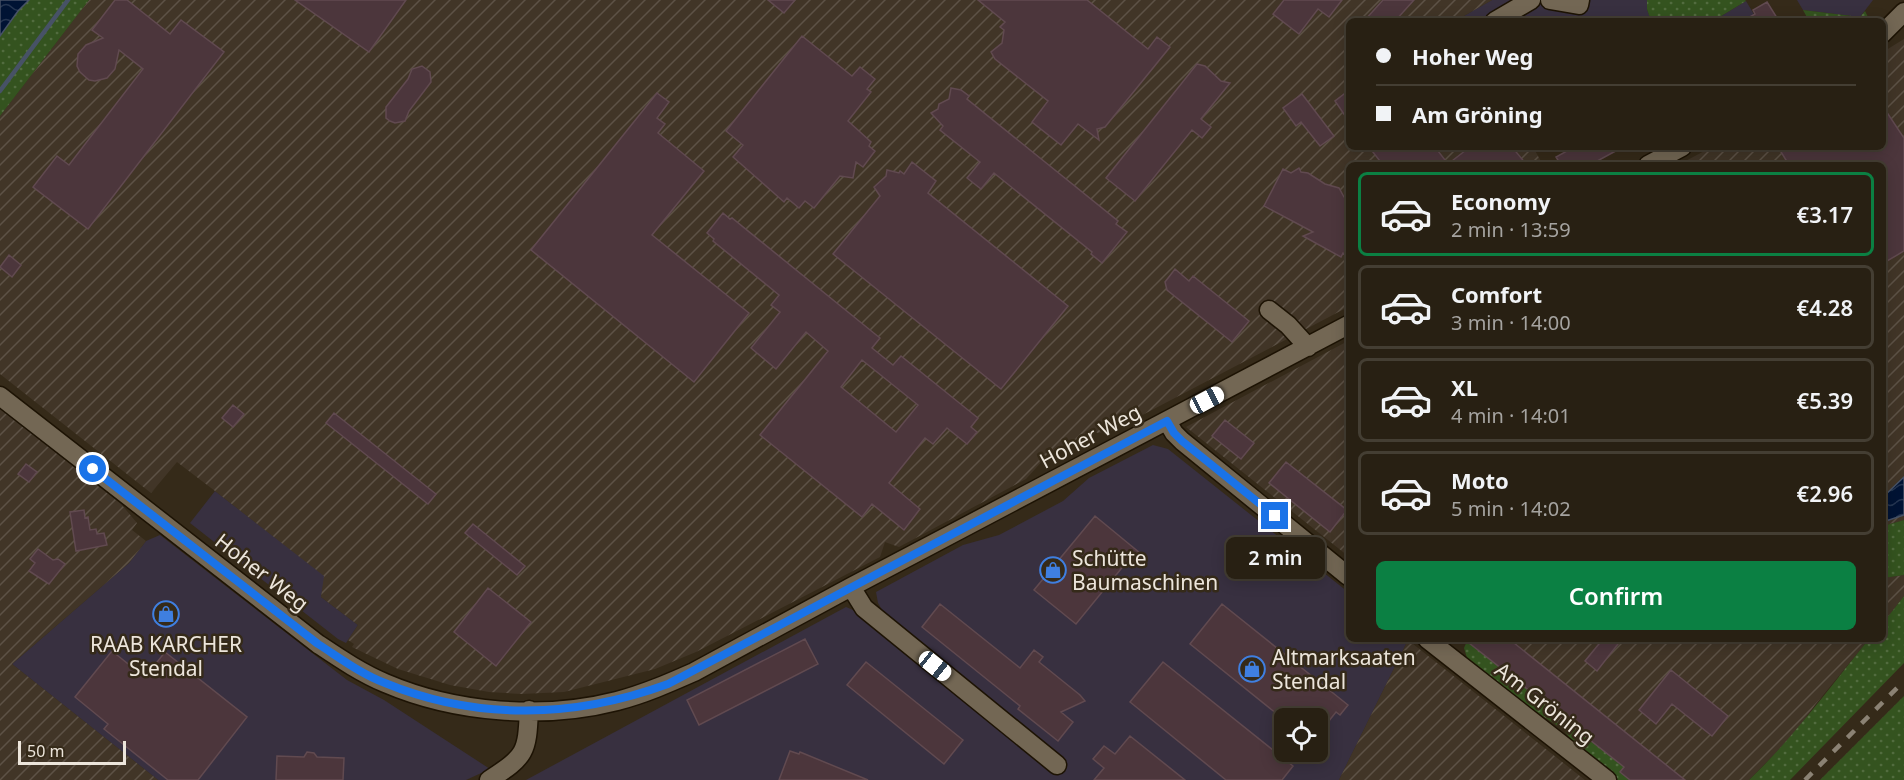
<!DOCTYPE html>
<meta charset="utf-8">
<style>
:root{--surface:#282013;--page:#30281c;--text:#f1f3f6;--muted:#a5a3a0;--line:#443e33;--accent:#0b8043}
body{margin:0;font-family:"Noto Sans",sans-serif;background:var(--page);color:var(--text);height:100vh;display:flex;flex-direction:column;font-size:22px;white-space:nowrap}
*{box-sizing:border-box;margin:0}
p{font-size:20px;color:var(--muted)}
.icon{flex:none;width:33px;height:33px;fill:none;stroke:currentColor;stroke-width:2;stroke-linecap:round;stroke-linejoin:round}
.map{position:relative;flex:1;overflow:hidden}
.drawer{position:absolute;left:1346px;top:162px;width:540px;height:480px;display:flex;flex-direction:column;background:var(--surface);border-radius:9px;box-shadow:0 3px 15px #0003,0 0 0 2px var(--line)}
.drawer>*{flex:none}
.top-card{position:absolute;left:1346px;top:18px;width:540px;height:132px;border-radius:9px;box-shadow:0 3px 15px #0003,0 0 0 2px var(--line);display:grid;align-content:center;height:132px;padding:0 30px;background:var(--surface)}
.fabs{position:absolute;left:1274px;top:708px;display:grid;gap:12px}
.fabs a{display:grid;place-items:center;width:54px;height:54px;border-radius:9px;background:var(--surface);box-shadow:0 3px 15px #0003,0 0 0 2px var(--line);font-size:30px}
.scale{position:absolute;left:18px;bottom:15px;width:108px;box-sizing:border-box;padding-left:6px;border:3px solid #ece5db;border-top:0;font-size:16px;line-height:21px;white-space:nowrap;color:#ece5db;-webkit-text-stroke:4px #352a19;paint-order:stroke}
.end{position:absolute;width:27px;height:27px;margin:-14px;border:8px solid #1a73e8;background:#fff;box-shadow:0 0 0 3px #fff}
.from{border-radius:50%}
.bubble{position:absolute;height:42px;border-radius:9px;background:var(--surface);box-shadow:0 3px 15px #0003,0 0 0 2px var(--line);font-size:20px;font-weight:600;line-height:42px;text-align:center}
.car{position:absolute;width:18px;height:36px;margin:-18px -9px;border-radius:8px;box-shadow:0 0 4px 2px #0007;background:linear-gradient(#fff 24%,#345 0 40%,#fff 0 76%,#345 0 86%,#fff 0)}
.top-card b{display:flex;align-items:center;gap:21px;height:57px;font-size:22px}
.top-card b+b{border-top:2px solid var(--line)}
.top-card i{width:15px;height:15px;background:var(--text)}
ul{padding:10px 0 0;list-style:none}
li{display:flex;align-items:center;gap:18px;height:84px;margin:0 12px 9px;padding:0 18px;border:3px solid var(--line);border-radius:9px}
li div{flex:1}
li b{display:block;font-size:22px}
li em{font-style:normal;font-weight:600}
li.active{border-color:var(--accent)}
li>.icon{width:54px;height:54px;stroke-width:1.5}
.action{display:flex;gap:12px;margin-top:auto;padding:12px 30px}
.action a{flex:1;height:69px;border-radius:9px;background:var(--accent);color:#fff;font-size:24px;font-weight:600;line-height:69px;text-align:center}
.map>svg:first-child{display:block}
.commercial{fill:#383040;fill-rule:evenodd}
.industrial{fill:url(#industrial-furrows)}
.grass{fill:url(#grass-dots)}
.water{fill:url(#water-waves);stroke:#475266;stroke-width:1.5}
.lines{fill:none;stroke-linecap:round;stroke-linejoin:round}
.stream{stroke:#475266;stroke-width:4.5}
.building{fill:#4c363c;stroke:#614a50;stroke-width:1.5;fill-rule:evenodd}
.minor-casing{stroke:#1d1304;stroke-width:21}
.minor{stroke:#736754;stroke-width:18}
.rail{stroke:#8b8274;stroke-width:4.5;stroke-dasharray:10 10;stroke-linecap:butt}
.route{stroke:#1a73e8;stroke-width:8}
.labels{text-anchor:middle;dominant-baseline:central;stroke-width:5;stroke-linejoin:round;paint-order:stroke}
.street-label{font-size:21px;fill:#ece5db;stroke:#352a19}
.poi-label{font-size:21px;fill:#ece5db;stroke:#352a19;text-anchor:start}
</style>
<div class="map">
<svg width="1904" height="780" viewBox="0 0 1904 780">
<defs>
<pattern id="industrial-furrows" width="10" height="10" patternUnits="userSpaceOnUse" patternTransform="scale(1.5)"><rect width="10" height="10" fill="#413527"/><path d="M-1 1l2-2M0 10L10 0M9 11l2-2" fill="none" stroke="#5d5246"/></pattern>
<pattern id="grass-dots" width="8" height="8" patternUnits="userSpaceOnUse" patternTransform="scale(1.5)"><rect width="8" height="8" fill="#34531f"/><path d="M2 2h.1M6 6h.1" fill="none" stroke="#526c3f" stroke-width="1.8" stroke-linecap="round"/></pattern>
<pattern id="water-waves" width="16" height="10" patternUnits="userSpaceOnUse" patternTransform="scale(1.5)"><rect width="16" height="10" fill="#001334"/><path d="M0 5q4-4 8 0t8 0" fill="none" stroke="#253551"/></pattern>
</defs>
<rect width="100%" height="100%" fill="#352a19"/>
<path class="commercial" d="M 1492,0 L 1647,0 L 1647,9 L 1651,21 L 1455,21 Z
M 1797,0 L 1873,0 L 1860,17 L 1803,10 Z
M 1746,1 L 1758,21 L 1713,21 Z
M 1153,445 L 1168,449 L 1348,592 L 1348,639 L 1408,640 L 1339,780 L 526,780 L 846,607 L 853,610 L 936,675 L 945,663 L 885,615 L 878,603 L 876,592 L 963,545 L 999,535 L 1063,501 L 1089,478 ZM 1284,718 L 1317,718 L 1317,752 L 1284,752 Z
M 215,491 L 325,576 L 321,597 L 358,625 L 346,643 L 338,639 L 190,523 Z
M 160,535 L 347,680 L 384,700 L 490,769 L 466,780 L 158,780 L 12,664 L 129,563 L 146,541 Z"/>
<path class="industrial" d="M 89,0 L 1492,0 L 1455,21 L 1348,21 L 1348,147 L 1533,147 L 1543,165 L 1348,165 L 1348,307 L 1110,432 L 1094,433 L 1045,458 L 1026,479 L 899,547 L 885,542 L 880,557 L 696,652 L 655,669 L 564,692 L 521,694 L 489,692 L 450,685 L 398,669 L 352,647 L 354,644 L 348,640 L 358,625 L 321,597 L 324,576 L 215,491 L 177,462 L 151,493 L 0,374 L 0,116 Z
M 1904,39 L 1904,520 L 1883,526 L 1882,165 L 1678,165 L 1712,147 L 1882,147 L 1883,52 Z
M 1348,341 L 1348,556 L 1186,427 Z
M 0,409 L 121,504 L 137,523 L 132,530 L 146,541 L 129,563 L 12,664 L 158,780 L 0,780 Z
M 1904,575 L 1904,596 L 1883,623 L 1882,578 Z
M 1465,639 L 1869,639 L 1815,705 L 1793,735 L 1749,780 L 1631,780 L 1620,772 L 1623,767 L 1561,717 L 1557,722 L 1546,713 L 1550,708 Z
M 1408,640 L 1585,780 L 1339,780 Z"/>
<path class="grass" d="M 29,0 L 89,0 L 0,116 L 0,36 L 18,11 Z
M 1647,0 L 1745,0 L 1746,1 L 1713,21 L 1651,21 L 1647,9 Z
M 1803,10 L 1860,17 L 1865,11 L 1870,21 L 1809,21 Z
M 1904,520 L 1904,575 L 1883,578 L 1883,526 Z
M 1904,596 L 1904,663 L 1790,780 L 1749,780 C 1794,737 1830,687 1869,639 L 1882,639 L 1883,623 Z
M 1467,641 L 1550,707 L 1546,713 L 1557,722 L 1561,717 L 1624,767 L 1620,772 L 1631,780 L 1618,780 L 1574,744 L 1564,730 L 1489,681 L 1467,658 L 1464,648 Z
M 1904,696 L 1904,780 L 1820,780 Z"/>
<path class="water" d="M 0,0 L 29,0 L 18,11 L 0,36 Z
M 1904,477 L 1904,515 L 1883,522 L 1883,497 Z"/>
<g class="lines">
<path class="stream" d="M 0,91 L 68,0"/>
</g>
<path class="building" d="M 115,0 L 127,0 L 170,34 L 181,20 L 224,52 L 88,229 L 33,187 L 57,156 L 69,165 L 143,69 L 119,50 L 115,69 L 107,78 L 95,81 L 89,80 L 80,72 L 77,66 L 78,54 L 86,45 L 103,38 L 92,30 Z
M 295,0 L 406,0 L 369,52 Z
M 768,0 L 795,0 L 784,13 Z
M 978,0 L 1087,0 L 1148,49 L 1157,37 L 1170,47 L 1105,127 L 1097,129 L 1099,140 L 1078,124 L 1061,145 L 1032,122 L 1048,101 L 995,59 L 991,52 L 1002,43 L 1004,30 L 1000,27 L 1005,22 Z
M 1284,0 L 1342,0 L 1329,17 L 1318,9 L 1299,34 L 1273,14 Z
M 1383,0 L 1414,0 L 1395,21 L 1364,21 Z
M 1767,2 L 1779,21 L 1743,21 L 1755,14 L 1753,10 Z
M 802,36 L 852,76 L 860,67 L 875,79 L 867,89 L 871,92 L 848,121 L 871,142 L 869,146 L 875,151 L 863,167 L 856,162 L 853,178 L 840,176 L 814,208 L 805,201 L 799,208 L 787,198 L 784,202 L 733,157 L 743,145 L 726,131 Z
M 1197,64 L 1205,66 L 1221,81 L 1230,83 L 1201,119 L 1211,127 L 1202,138 L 1192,130 L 1135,201 L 1106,178 Z
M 422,66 L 430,72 L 431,82 L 409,111 L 405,121 L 395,123 L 390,121 L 386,118 L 386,107 L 408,79 L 412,69 Z
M 951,88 L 961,90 L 969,96 L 967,99 L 1118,221 L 1116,224 L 1127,232 L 1102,263 L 1091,254 L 1092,252 L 994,173 L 981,189 L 967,178 L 980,162 L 940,130 L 943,126 L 931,113 L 938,109 L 939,104 L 949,99 Z
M 1348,91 L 1348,120 L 1335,101 Z
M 657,93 L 669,102 L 657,118 L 665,124 L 658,133 L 704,171 L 652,235 L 749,313 L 694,382 L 531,250 Z
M 1302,94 L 1334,136 L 1320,146 L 1301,122 L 1296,126 L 1283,108 Z
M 1882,105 L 1904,138 L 1904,251 L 1882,264 L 1882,165 L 1789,165 L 1778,147 L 1882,147 Z
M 1369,147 L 1435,147 L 1448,164 L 1470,147 L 1512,147 L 1527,165 L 1383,165 Z
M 1574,147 L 1623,147 L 1590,165 L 1561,165 L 1556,157 Z
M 912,162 L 936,181 L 928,193 L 1068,306 L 1001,389 L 833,254 L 880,196 L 874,187 L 886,176 L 887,170 L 899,173 L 900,171 L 904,174 Z
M 1299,168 L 1301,172 L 1308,173 L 1325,184 L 1339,188 L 1344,197 L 1348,199 L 1348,256 L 1343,253 L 1341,257 L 1303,236 L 1313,232 L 1264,206 L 1283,169 L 1291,173 Z
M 723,213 L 730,219 L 732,218 L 880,338 L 872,348 L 893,365 L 901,356 L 978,418 L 971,427 L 977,432 L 967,444 L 947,428 L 933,444 L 925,438 L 889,483 L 920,509 L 904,530 L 872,504 L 862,517 L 760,435 L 828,351 L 806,332 L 776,369 L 751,348 L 780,312 L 771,305 L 779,295 L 713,241 L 714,239 L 707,233 ZM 862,360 L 918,405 L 896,432 L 841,387 Z
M 9,255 L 21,265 L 12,277 L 0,267 Z
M 1175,269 L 1189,281 L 1193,276 L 1249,321 L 1232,342 L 1167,290 L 1165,282 Z
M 233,405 L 244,414 L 233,427 L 222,418 Z
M 334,413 L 436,494 L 428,504 L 326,423 Z
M 1225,420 L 1254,443 L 1241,459 L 1212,436 Z
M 1286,462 L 1347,510 L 1330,532 L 1269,483 Z
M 26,464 L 37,472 L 29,482 L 18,474 Z
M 84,510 L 85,518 L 88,517 L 90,530 L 96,529 L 97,534 L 104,533 L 107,545 L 76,551 L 70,512 Z
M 1095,516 L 1140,553 L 1128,566 L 1125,564 L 1076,624 L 1034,590 Z
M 473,524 L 525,566 L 517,575 L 465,533 Z
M 38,549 L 53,560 L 58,559 L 65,564 L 49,584 L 29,571 L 35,563 L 30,559 Z
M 488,588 L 531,622 L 496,666 L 454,632 Z
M 940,604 L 1020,668 L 1034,650 L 1043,657 L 1039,662 L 1080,695 L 1085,701 L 1061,712 L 1073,722 L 1058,741 L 1018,709 L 1020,706 L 922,627 Z
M 1222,604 L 1348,705 L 1340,715 L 1336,712 L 1317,736 L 1317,718 L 1282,718 L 1190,644 Z
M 805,639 L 818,664 L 699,725 L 687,700 Z
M 1464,639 L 1509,639 L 1685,780 L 1630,780 L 1620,772 L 1624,767 L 1561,717 L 1557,722 L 1546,713 L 1550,707 Z
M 1603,639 L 1613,639 L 1618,644 L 1597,671 L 1585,661 Z
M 112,651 L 142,675 L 150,671 L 165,652 L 247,717 L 198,780 L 168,780 L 104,729 L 108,724 L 75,697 Z
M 866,662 L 963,740 L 944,764 L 847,685 Z
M 1163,662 L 1293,766 L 1282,780 L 1226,780 L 1130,702 Z
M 1671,670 L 1728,716 L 1712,736 L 1672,704 L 1656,724 L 1639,710 Z
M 1130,736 L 1185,780 L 1094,780 L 1104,768 L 1093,759 L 1104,746 L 1115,754 Z
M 790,751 L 799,754 L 800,752 L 868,780 L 779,780 Z
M 307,752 L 314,753 L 317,757 L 344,758 L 343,780 L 276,780 L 277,756 L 304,757 Z"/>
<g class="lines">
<g class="minor-casing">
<path id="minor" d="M 1550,0 L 1579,5 L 1580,0
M 1495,21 L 1531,0
M 1882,34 L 1904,12
M 1648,165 L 1682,147
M 1269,310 L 1288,325 L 1308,347
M 0,396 L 318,644 C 339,658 361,673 385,683 C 455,713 543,720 617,701 C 644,694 669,683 694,672 L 851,587 L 1348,325
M 1167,421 L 1174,433 L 1182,441 L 1348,576
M 851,587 L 864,608 L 1057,765
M 1427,639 L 1607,780
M 489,780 C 526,756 527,753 529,710"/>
</g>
<use href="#minor" class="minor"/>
<path class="rail" d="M 1805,780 L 1904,681"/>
</g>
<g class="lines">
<path class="route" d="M 93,469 L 318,644 C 340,658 361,674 385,683 C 477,721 575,718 668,684 L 1167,421 L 1174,433 L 1182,441 L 1275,516"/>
</g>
<defs>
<g id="shop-ring" transform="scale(1.35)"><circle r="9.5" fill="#352a19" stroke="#3f7fe0" stroke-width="1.5"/><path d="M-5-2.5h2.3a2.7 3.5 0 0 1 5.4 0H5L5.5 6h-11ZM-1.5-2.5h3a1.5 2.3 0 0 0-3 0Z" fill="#3f7fe0"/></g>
</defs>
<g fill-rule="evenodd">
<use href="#shop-ring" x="1053" y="570"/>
<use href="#shop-ring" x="166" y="614"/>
<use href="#shop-ring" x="1252" y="669"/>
</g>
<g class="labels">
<g class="street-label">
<text transform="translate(1090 436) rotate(-28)">Hoher Weg</text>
<text transform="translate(262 572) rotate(38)">Hoher Weg</text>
<text transform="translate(1545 703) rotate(38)">Am Gröning</text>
</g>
<g class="poi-label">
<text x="1072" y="558">Schütte<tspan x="1072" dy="24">Baumaschinen</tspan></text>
<text x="166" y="644" text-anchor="middle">RAAB KARCHER<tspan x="166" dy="24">Stendal</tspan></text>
<text x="1272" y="657">Altmarksaaten<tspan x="1272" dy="24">Stendal</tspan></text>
</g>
</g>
</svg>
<div class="fabs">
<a><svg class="icon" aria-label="locate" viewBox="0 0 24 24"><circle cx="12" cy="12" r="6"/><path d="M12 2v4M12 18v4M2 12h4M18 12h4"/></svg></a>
</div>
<div class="scale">50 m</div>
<i class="end from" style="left:93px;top:469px"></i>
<i class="end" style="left:1275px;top:516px"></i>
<div class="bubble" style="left:1226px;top:537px;width:99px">2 min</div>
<i class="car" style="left:1207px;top:400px;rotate:62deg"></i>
<i class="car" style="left:935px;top:666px;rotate:129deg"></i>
<div class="top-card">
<b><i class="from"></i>Hoher Weg</b>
<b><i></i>Am Gröning</b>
</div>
<section class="drawer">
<ul>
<li class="active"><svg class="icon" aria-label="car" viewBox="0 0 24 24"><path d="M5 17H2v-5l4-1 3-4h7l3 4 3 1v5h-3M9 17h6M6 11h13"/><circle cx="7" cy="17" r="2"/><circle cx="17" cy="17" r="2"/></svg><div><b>Economy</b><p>2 min · 13:59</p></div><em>€3.17</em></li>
<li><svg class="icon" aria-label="car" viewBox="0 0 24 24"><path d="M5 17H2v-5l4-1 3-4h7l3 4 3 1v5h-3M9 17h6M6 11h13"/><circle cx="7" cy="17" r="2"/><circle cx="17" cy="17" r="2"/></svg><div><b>Comfort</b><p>3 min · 14:00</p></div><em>€4.28</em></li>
<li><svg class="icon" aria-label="car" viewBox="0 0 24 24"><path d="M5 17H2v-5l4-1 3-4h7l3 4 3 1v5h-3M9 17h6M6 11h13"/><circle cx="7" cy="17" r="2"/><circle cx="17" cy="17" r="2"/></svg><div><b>XL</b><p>4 min · 14:01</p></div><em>€5.39</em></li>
<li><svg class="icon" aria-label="car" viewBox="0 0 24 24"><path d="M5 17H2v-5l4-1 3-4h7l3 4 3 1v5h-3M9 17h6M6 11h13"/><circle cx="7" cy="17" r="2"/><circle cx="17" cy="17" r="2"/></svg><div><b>Moto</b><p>5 min · 14:02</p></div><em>€2.96</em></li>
</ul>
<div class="action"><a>Confirm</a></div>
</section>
</div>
